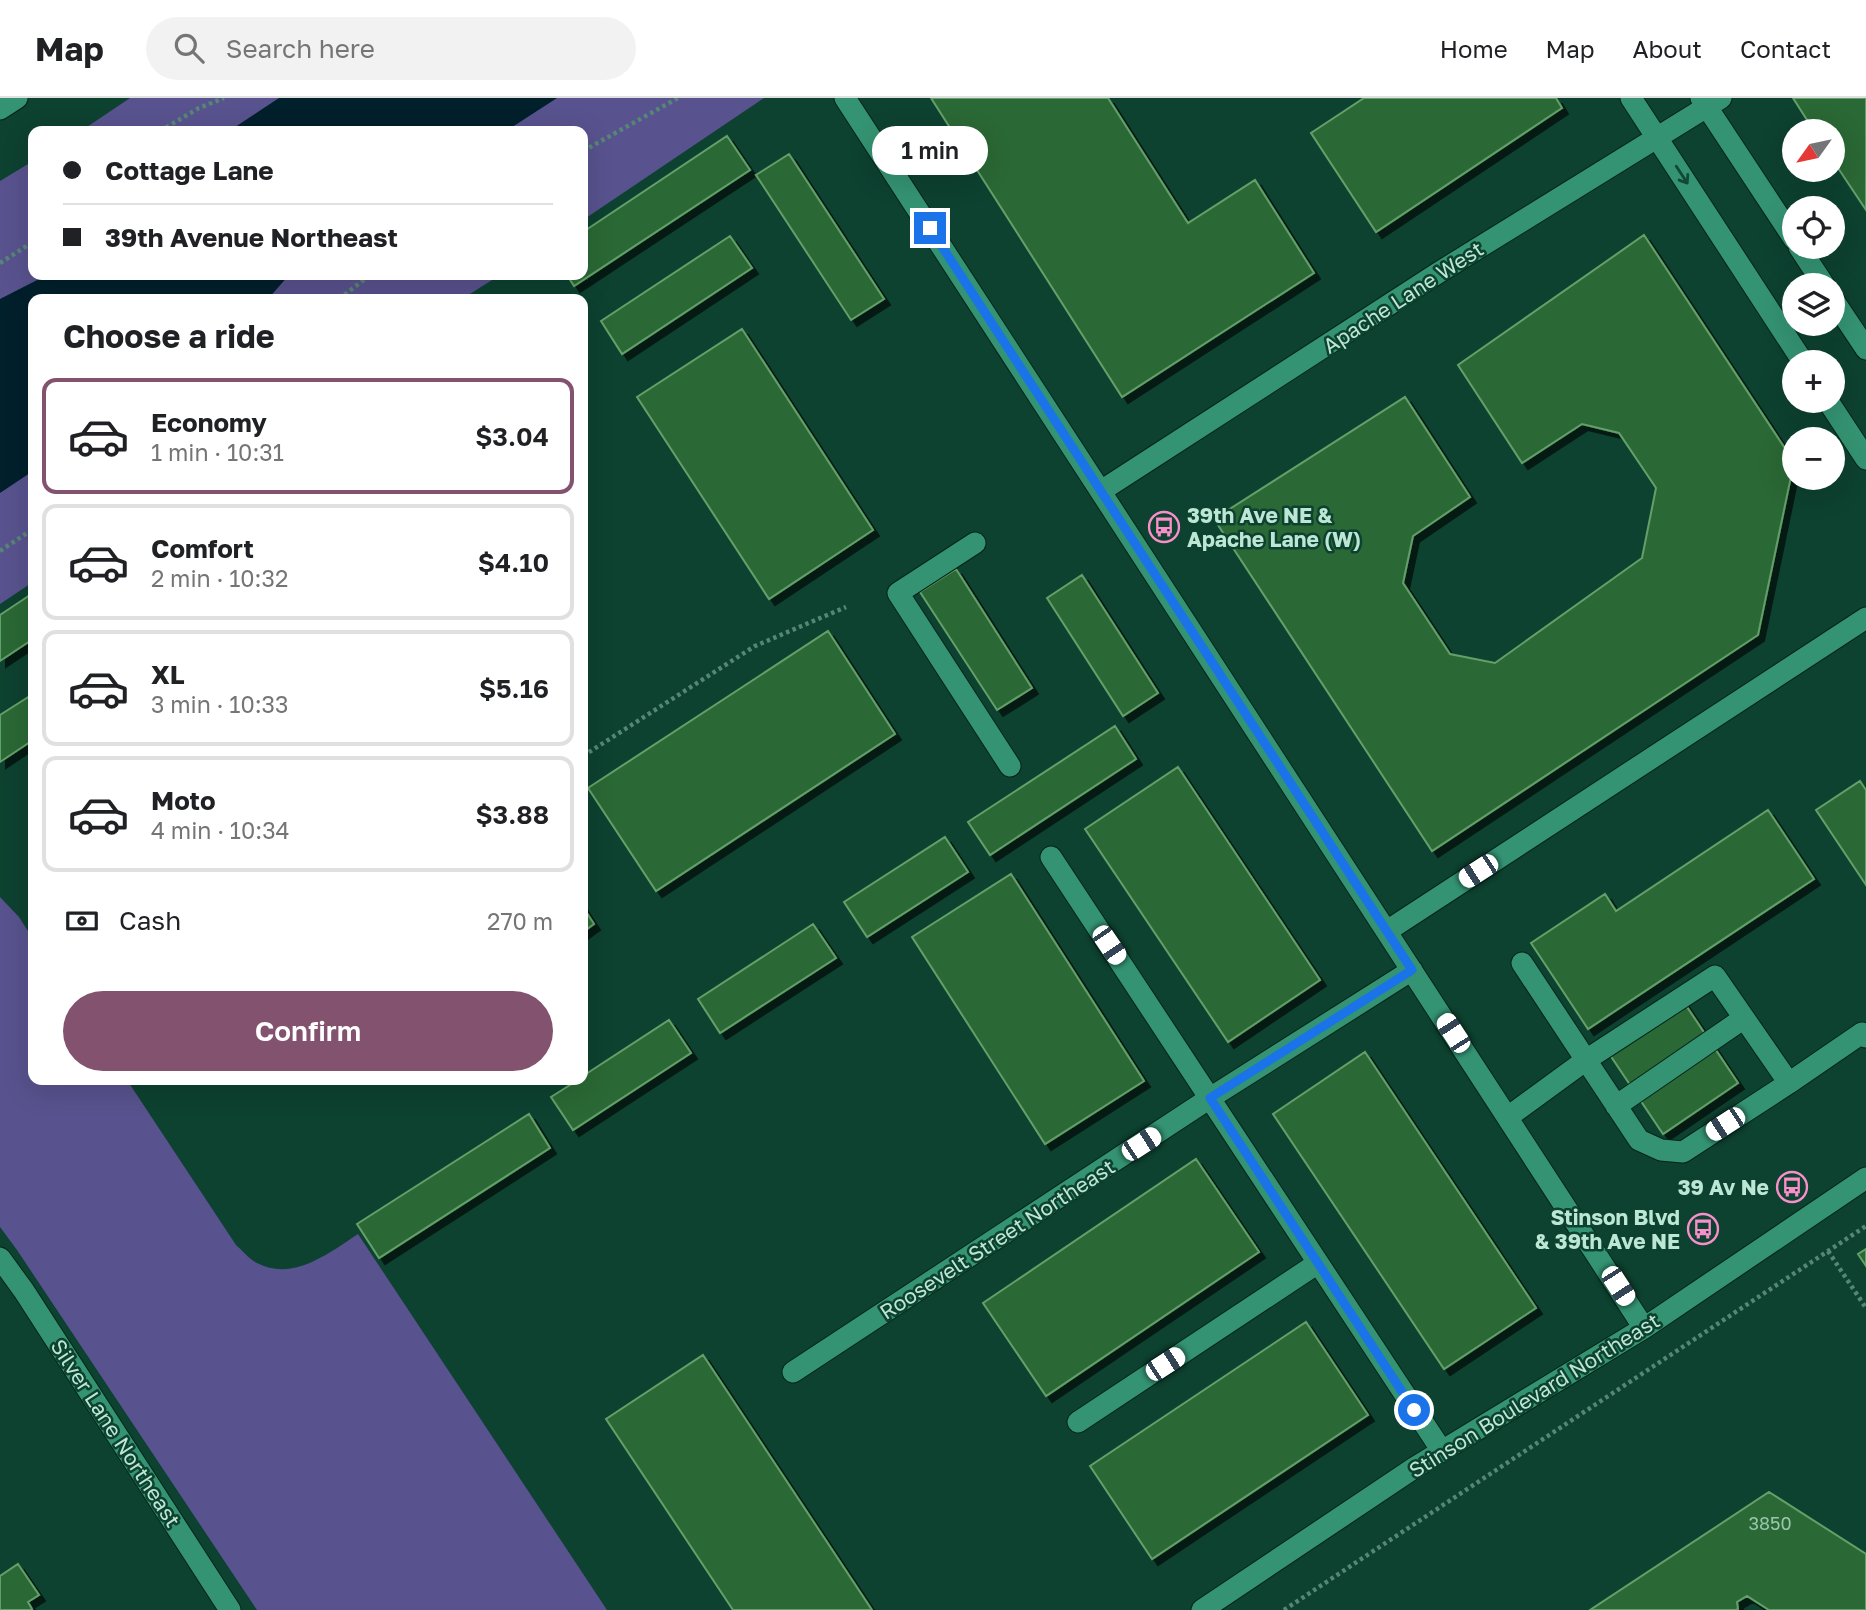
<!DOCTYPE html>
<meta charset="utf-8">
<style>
:root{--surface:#fff;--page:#f2f2f2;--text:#202124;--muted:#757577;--line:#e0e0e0;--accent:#82526f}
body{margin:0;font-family:"Golos Text",sans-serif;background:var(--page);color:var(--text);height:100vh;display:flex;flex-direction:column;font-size:26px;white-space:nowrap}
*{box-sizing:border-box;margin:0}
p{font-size:23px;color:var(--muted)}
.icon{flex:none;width:38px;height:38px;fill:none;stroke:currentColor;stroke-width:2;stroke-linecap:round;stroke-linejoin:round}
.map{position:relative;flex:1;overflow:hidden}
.details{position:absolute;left:28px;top:196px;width:560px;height:791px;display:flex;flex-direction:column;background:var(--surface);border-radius:14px;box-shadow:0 7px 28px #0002}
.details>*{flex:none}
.guide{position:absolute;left:28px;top:28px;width:560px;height:154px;border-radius:14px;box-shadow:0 7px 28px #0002;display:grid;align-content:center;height:154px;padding:0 35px;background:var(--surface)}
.needle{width:46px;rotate:237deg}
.buttons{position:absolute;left:1782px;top:21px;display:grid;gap:14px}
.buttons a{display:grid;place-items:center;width:63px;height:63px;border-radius:50%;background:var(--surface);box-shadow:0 7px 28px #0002;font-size:35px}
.end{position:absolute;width:32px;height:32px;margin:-16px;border:9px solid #1a73e8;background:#fff;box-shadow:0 0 0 4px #fff}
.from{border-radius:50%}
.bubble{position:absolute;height:49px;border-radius:24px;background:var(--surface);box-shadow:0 7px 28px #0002;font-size:23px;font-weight:600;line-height:49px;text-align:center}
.car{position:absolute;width:21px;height:42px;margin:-21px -10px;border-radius:9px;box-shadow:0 0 5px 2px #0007;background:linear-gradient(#fff 24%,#345 0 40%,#fff 0 76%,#345 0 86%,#fff 0)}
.guide b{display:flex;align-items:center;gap:24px;height:66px;font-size:26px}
.guide b+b{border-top:2px solid var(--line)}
.guide i{width:18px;height:18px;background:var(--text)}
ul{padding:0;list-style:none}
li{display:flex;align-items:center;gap:21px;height:116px;margin:0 14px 10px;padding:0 21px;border:4px solid var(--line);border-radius:14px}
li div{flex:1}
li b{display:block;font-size:26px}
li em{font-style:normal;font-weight:600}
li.current{border-color:var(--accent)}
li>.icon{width:63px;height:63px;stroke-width:1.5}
h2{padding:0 35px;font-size:32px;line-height:84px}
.pay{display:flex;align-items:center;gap:18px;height:77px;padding:0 35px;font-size:26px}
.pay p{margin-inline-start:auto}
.primary-button{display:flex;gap:14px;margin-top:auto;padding:14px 35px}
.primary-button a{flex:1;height:80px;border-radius:42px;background:var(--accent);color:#fff;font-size:28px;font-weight:600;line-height:80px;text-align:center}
header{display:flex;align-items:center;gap:42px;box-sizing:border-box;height:98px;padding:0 35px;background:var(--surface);border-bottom:2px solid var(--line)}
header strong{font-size:33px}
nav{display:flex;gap:38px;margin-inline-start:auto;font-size:24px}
.search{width:490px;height:63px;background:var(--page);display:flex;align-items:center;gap:18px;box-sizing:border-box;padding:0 24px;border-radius:38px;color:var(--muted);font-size:26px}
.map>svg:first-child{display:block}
.green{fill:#58528e}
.water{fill:#00202c}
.building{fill:#2c6835;stroke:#64a069;stroke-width:2;filter:url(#shadow)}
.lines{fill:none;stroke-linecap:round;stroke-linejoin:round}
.minor-casing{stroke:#06251a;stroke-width:23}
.path{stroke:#568674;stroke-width:4.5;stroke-dasharray:3.5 3.5;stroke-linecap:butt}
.minor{stroke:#349372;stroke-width:21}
.oneway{stroke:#114937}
.route{stroke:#1a73e8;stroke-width:9}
.labels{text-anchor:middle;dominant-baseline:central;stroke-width:5;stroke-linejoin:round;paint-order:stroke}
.number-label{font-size:18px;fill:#98c7ac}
.street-label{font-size:21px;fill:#bce7d4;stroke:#0d4130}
.poi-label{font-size:21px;font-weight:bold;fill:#bce7d4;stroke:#0d4130;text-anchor:end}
</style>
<header>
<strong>Map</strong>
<div class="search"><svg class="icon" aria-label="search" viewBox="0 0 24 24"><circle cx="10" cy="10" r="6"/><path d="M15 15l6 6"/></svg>Search here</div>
<nav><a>Home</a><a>Map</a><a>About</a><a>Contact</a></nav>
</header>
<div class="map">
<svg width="1866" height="1512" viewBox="0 0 1866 1512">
<defs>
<filter id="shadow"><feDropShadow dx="6" dy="6" stdDeviation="0" flood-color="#0009"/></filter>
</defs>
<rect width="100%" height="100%" fill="#0d4130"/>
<path class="green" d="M 130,0 L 764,0 L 583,122 L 583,33 L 81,33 Z
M 33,63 L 33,177 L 500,177 L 462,201 L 33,201 L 33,484 L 0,506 L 0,83 Z
M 0,799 L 19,819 L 33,841 L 33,982 L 127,982 L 236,1147 C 243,1153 249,1161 257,1165 C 293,1184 329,1155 358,1136 L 607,1512 L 257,1512 L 17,1152 L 0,1129 Z"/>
<path class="water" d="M 279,0 L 557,0 L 506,33 L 229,33 Z
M 47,177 L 289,177 L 268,201 L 33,201 L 33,373 L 0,395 L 0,201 Z"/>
<path class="building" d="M 931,0 L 1108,0 L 1188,125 L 1255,82 L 1314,175 L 1122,299 Z
M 1364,0 L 1556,0 L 1562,10 L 1376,134 L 1311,35 Z
M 1793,0 L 1866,0 L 1866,112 L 1832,61 L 1832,33 L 1814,33 Z
M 727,38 L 750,72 L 574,188 L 567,177 L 583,177 L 583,134 Z
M 789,56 L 884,201 L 851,222 L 756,77 Z
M 1644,137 L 1794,364 L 1758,537 L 1432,753 L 1214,421 L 1405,299 L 1470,399 L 1413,438 L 1403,485 L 1450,556 L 1495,565 L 1642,460 L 1656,390 L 1619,335 L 1582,326 L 1522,365 L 1458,267 Z
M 730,138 L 752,170 L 622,256 L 601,223 Z
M 742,231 L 873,432 L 769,501 L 637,299 Z
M 956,471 L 1032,590 L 997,612 L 920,494 Z
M 1082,477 L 1158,595 L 1123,618 L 1047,500 Z
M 33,495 L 33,541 L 0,563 L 0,517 Z
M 828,533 L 895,636 L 656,793 L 588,690 Z
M 33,596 L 33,642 L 0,664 L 0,617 Z
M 1115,628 L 1136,661 L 990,757 L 968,724 Z
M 1178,669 L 1320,882 L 1228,944 L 1085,731 Z
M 1860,683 L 1866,692 L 1866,787 L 1816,712 Z
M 1768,712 L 1814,781 L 1588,931 L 1531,845 L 1605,796 L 1616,813 Z
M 945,739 L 968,774 L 867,839 L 844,804 Z
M 1011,776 L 1144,983 L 1045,1046 L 912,839 Z
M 583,809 L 594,826 L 583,834 Z
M 813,826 L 836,860 L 720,935 L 698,901 Z
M 1683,903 L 1738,985 L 1663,1036 L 1608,954 Z
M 669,922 L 691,955 L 573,1032 L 551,999 L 578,982 L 583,982 L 583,978 Z
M 1365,954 L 1536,1210 L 1444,1271 L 1273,1016 Z
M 529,1016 L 550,1050 L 379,1160 L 357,1126 Z
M 1196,1061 L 1259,1154 L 1046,1298 L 983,1205 Z
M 1866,1151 L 1866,1168 L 1858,1156 Z
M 1306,1224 L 1368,1317 L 1152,1461 L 1090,1368 Z
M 703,1257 L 872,1512 L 733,1512 L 606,1321 Z
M 1769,1394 L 1866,1456 L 1866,1512 L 1769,1512 L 1747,1498 L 1737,1504 L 1738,1511 L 1736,1512 L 1590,1512 Z
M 18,1466 L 39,1497 L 28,1504 L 32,1511 L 30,1512 L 0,1512 L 0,1478 Z"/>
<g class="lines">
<g class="minor-casing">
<path id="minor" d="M 845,0 L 1644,1230
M 1631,0 L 1803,264
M 1701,0 L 1794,141
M 0,11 L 17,0
M 1799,149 L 1824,187
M 1832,200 L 1866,251
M 1828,303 L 1866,361
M 1101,393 L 1438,175 L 1721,0
M 975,445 L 898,495 L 1010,668
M 1051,759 L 1442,1353
M 1387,833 L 1866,520
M 1522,865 L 1586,962 L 1715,878 L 1789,985
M 1616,1008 L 1744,920
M 1508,1019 L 1586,962 L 1639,1042 L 1661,1052 L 1683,1054 L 1789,985 L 1862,935 L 1866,939
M 0,1160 L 24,1193 L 230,1512
M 793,1274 L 1210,1000 L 1412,872
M 1078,1324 L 1318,1165
M 1202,1512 L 1414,1370 L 1644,1230 L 1866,1080"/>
</g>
<path class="path" d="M 160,33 L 199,10 L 224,0
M 583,53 L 678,0
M 0,165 L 33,144
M 339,201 L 370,177
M 0,453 L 33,431
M 583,658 L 755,548 L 846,509
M 1828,1153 L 1866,1210
M 1284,1512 L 1866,1128"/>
<use href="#minor" class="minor"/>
</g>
<defs><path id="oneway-shaft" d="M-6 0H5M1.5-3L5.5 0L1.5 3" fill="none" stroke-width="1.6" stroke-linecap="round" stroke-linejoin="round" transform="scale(1.75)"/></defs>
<use class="oneway" href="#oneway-shaft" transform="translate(1682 77) rotate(57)"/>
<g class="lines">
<path class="route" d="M 930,130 L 1412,872 L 1210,1000 L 1414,1312"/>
</g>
<defs>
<g id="bus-ring" transform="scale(1.575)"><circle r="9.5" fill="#0d4130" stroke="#f98fca" stroke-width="1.5"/><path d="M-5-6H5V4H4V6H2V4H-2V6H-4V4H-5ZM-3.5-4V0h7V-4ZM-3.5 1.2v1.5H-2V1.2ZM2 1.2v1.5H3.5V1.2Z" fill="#f98fca"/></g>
</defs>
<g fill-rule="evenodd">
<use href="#bus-ring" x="1164" y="429"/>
<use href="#bus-ring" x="1792" y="1089"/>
<use href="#bus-ring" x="1703" y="1131"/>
</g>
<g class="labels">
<g class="number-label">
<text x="1770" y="1425">3850</text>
</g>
<g class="street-label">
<text transform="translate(1403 199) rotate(-33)">Apache Lane West</text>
<text transform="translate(997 1141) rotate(-33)">Roosevelt Street Northeast</text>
<text transform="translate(1534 1297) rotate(-32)">Stinson Boulevard Northeast</text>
<text transform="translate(116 1335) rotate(57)">Silver Lane Northeast</text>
</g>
<g class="poi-label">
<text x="1187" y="417" text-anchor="start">39th Ave NE &amp;<tspan x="1187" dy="24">Apache Lane (W)</tspan></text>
<text x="1769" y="1089">39 Av Ne</text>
<text x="1680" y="1119">Stinson Blvd<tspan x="1680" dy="24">&amp; 39th Ave NE</tspan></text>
</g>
</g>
</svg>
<div class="buttons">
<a><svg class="needle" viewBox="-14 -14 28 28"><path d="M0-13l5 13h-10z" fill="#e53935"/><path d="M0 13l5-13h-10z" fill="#757577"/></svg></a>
<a><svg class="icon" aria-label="locate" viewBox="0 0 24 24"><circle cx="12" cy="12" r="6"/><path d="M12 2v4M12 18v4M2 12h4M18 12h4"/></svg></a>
<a><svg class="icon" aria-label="layers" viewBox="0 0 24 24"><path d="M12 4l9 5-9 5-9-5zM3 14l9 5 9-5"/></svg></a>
<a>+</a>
<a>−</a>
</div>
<i class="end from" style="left:1414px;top:1312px"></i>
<i class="end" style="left:930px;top:130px"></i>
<div class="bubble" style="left:872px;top:28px;width:116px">1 min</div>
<i class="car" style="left:1478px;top:773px;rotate:237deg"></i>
<i class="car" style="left:1109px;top:847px;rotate:146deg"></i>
<i class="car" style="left:1453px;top:935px;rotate:327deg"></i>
<i class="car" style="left:1725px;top:1026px;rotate:237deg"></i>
<i class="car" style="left:1141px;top:1046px;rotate:57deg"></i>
<i class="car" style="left:1618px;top:1188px;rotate:147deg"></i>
<i class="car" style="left:1165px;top:1266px;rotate:57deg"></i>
<div class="guide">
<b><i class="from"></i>Cottage Lane</b>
<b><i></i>39th Avenue Northeast</b>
</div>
<section class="details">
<h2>Choose a ride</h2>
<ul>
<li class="current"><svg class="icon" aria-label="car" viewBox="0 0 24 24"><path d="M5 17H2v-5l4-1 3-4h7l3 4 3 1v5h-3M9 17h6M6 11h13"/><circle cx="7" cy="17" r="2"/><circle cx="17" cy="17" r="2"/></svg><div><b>Economy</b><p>1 min · 10:31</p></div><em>$3.04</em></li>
<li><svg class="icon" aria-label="car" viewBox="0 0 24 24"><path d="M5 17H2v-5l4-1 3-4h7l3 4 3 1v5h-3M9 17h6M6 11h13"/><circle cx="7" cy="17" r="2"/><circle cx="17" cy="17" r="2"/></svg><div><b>Comfort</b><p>2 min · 10:32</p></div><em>$4.10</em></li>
<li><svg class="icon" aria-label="car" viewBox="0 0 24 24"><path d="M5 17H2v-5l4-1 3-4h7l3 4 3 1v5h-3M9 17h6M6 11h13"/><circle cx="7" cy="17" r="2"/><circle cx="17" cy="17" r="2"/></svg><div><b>XL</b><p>3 min · 10:33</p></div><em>$5.16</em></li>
<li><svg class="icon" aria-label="car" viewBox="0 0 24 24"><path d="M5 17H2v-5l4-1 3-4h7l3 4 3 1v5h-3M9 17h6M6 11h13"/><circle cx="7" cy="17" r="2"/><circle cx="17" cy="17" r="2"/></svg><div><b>Moto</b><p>4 min · 10:34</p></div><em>$3.88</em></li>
</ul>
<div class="pay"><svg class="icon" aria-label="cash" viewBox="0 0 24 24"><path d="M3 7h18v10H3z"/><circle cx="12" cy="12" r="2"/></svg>Cash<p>270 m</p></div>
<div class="primary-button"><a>Confirm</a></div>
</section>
</div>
